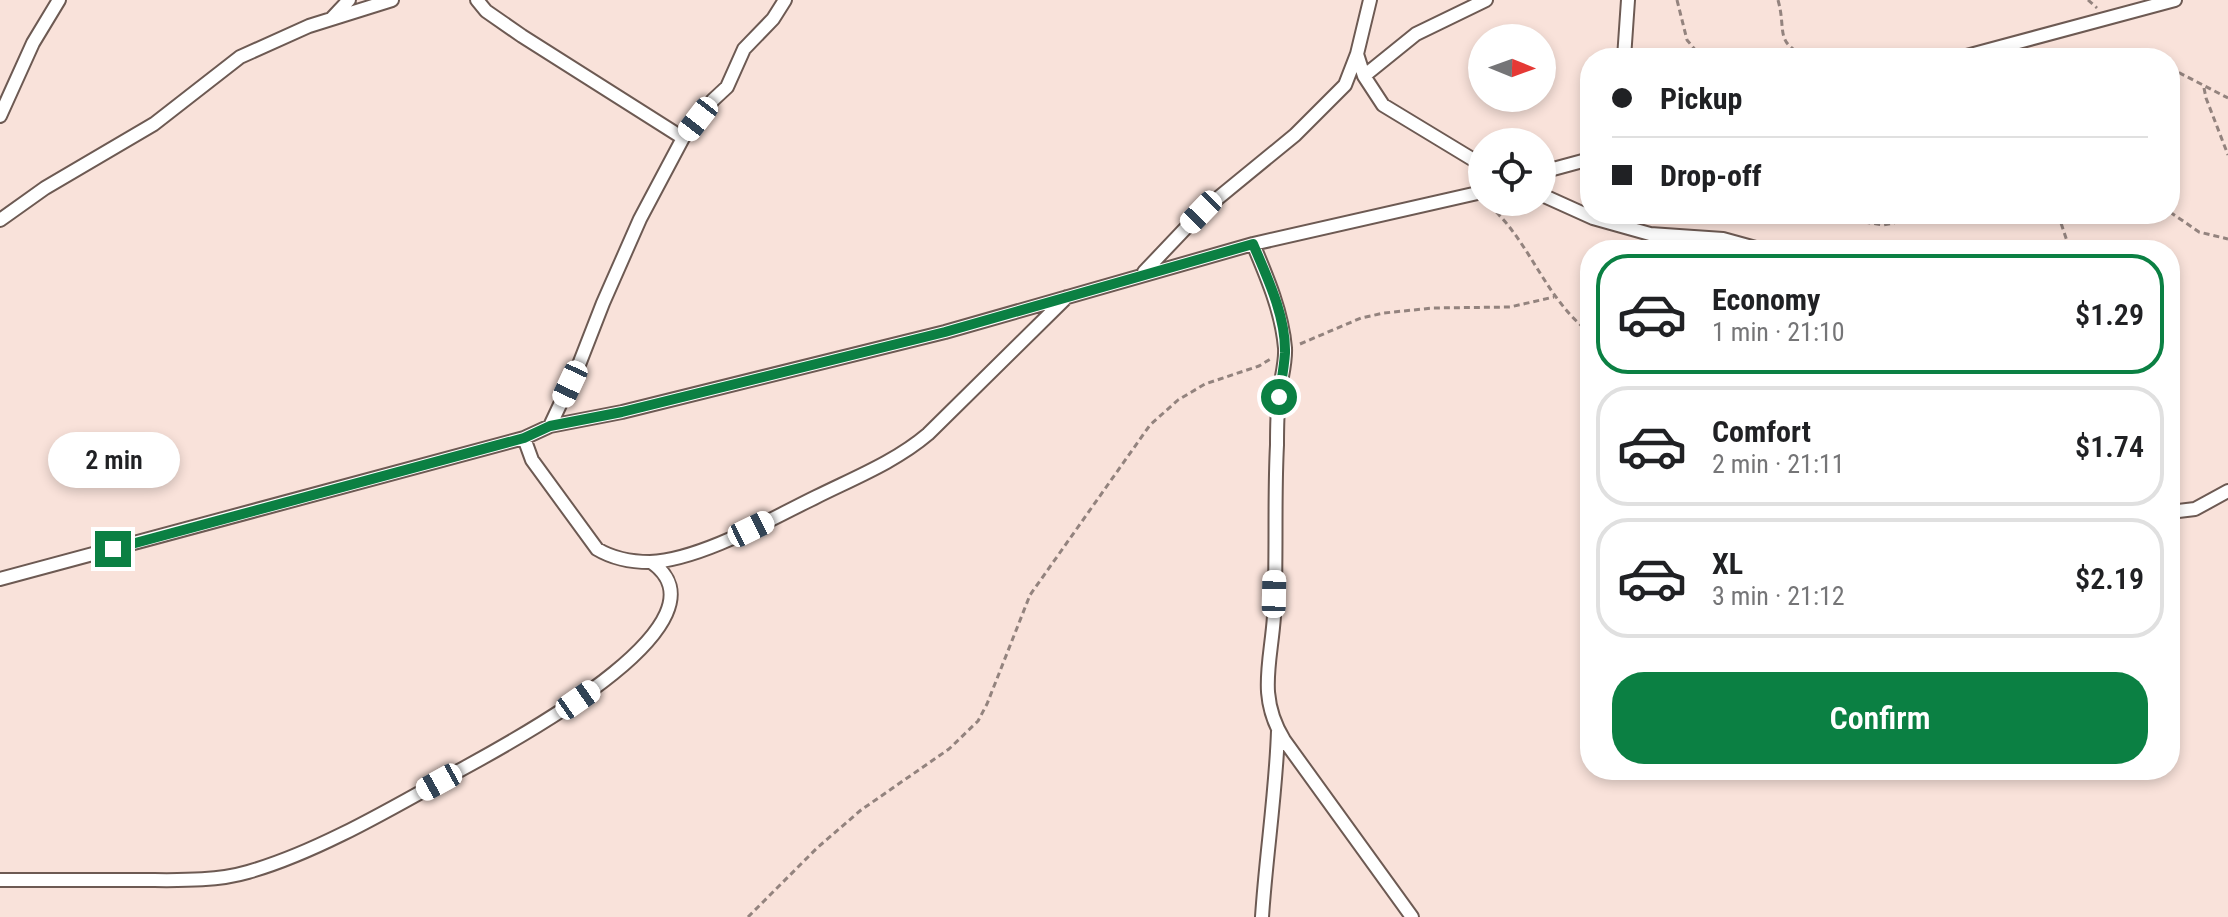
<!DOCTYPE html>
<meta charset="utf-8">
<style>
:root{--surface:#fff;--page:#f6f6f6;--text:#202124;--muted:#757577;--line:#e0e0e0;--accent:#0b8043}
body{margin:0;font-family:"Roboto Condensed",sans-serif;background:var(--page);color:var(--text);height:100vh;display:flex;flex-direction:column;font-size:30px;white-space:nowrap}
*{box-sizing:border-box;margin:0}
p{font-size:26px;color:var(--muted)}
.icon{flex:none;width:44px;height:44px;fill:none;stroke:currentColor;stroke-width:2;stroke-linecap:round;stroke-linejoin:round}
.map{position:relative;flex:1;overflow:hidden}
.sheet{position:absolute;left:1580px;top:240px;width:600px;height:540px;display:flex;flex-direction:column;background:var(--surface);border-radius:32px;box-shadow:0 4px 12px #0003}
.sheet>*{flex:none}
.top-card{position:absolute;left:1580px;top:48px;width:600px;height:176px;border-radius:32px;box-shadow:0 4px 12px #0003;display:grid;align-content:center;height:176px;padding:0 32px;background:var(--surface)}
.needle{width:52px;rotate:91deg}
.tools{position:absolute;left:1468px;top:24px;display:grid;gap:16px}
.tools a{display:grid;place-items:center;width:88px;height:88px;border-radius:50%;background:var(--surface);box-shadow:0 4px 12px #0003;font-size:40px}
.end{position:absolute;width:36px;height:36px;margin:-18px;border:10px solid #0b8043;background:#fff;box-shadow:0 0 0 4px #fff}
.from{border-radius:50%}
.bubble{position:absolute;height:56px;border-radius:28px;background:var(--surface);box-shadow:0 4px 12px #0003;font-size:26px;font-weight:600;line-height:56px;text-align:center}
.car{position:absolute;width:24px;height:48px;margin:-24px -12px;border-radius:10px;box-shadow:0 0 6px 2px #0007;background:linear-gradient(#fff 24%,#345 0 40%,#fff 0 76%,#345 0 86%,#fff 0)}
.top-card b{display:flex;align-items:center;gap:28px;height:76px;font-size:30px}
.top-card b+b{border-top:2px solid var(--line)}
.top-card i{width:20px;height:20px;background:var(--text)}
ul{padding:14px 0 0;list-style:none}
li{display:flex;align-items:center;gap:24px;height:120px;margin:0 16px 12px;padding:0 16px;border:4px solid var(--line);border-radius:32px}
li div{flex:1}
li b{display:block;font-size:30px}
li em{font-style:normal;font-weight:600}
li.active{border-color:var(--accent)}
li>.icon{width:72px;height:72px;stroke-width:1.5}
.action{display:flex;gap:16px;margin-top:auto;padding:16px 32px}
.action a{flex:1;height:92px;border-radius:32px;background:var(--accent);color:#fff;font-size:32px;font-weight:600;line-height:92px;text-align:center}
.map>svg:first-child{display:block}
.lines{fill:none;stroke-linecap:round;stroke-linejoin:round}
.minor-casing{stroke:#6d5a53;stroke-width:16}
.path{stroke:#93837e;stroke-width:3;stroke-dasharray:6 4;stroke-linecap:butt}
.minor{stroke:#fff;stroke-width:12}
.route{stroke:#0b8043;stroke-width:10}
</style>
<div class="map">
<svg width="2228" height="917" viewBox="0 0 2228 917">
<rect width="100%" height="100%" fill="#f9e2da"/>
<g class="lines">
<g class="minor-casing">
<path id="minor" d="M 477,0 L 486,11 L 522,36 L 683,138
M 332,18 L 349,0
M 1357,54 L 1364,76 L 1383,105 L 1482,165
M 1624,58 L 1628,0
M 1959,58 L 2175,0
M 1364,76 L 1416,34 L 1486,0
M 0,116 L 33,43 L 59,0
M 1542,172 L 1590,159
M 1542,195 L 1593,218 L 1650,234 L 1723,239 L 1763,250
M 0,220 L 45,188 L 154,124 L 240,57 L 309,26 L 392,0
M 1253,244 C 1267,277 1282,312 1285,348 C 1286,364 1280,381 1279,397 C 1277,413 1277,429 1277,445 C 1274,502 1277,559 1274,616 C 1271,663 1257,696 1284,740 L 1412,917
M 1144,272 L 1201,212 L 1295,135 L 1345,85 L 1357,54 L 1370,0
M 550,426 L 580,362 L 603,303 L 640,219 L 683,138 L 713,100 L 727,87 L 744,49 L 773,19 L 785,0
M 524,438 L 532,460 L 597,549 C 612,558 632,562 650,562 C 700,560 771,519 816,497 C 854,478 895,462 928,434 L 1067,297
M 2170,512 L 2195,509 L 2228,491
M 0,579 L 524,438 L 550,426 L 622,412 L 945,332 L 1253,244 L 1482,192
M 0,880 C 46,880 93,880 139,880 C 175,880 214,882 248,872 C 318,852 392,808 455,773 C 496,750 741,624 651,562
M 1262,917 C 1266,855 1276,793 1278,731"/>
</g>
<path class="path" d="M 1677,0 L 1687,40 L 1702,58
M 1778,0 C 1787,32 1773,42 1809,58
M 2088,0 L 2097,8
M 2052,58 L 2076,52 L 2109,58
M 2170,68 L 2228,98
M 2204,88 L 2206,98 L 2228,155
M 1489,205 C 1532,244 1543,296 1590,333
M 2170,212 L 2199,232 L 2228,239
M 1815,214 L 1883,225 L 1894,223 L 1911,214
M 2058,214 L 2070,250
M 1300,344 L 1361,318 L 1384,313 L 1433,308 L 1510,307 L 1554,297
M 748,917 L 817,848 L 861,810 L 949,749 L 978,721 L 987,704 L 1030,595 L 1150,425 L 1178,400 L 1205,384 L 1259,366 L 1272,358"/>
<use href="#minor" class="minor"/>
</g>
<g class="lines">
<path class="route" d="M 113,549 L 524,438 L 550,426 L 622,412 L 945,332 L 1253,244 C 1267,277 1286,316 1285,353 C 1284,368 1281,383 1279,397"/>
</g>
</svg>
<div class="tools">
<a><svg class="needle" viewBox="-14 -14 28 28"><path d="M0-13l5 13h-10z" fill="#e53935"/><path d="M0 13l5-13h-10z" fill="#757577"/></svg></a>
<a><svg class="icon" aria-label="locate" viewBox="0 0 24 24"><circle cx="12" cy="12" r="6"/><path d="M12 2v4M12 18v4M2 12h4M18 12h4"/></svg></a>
</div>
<i class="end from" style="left:1279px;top:397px"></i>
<i class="end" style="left:113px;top:549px"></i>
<div class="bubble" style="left:48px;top:432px;width:132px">2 min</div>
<i class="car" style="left:698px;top:119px;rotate:218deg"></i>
<i class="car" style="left:1201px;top:212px;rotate:224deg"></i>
<i class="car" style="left:570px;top:384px;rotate:205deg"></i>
<i class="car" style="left:751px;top:529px;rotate:64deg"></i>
<i class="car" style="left:1274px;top:594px;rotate:1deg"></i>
<i class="car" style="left:578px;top:700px;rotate:55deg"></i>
<i class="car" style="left:439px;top:782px;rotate:241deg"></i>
<div class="top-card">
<b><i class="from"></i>Pickup</b>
<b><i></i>Drop-off</b>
</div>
<section class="sheet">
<ul>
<li class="active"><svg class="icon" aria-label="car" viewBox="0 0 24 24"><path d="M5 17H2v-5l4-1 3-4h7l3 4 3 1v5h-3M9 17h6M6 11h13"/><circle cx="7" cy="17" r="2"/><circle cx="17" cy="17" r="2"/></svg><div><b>Economy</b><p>1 min · 21:10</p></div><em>$1.29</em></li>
<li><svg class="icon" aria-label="car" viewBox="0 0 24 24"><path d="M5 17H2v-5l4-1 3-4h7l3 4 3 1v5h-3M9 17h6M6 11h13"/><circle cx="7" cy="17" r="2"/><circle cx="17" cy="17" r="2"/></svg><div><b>Comfort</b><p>2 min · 21:11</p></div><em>$1.74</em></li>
<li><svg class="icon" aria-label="car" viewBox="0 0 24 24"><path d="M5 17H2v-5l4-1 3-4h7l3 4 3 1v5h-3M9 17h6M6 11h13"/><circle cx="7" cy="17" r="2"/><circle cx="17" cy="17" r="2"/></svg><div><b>XL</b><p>3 min · 21:12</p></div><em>$2.19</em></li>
</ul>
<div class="action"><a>Confirm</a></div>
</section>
</div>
